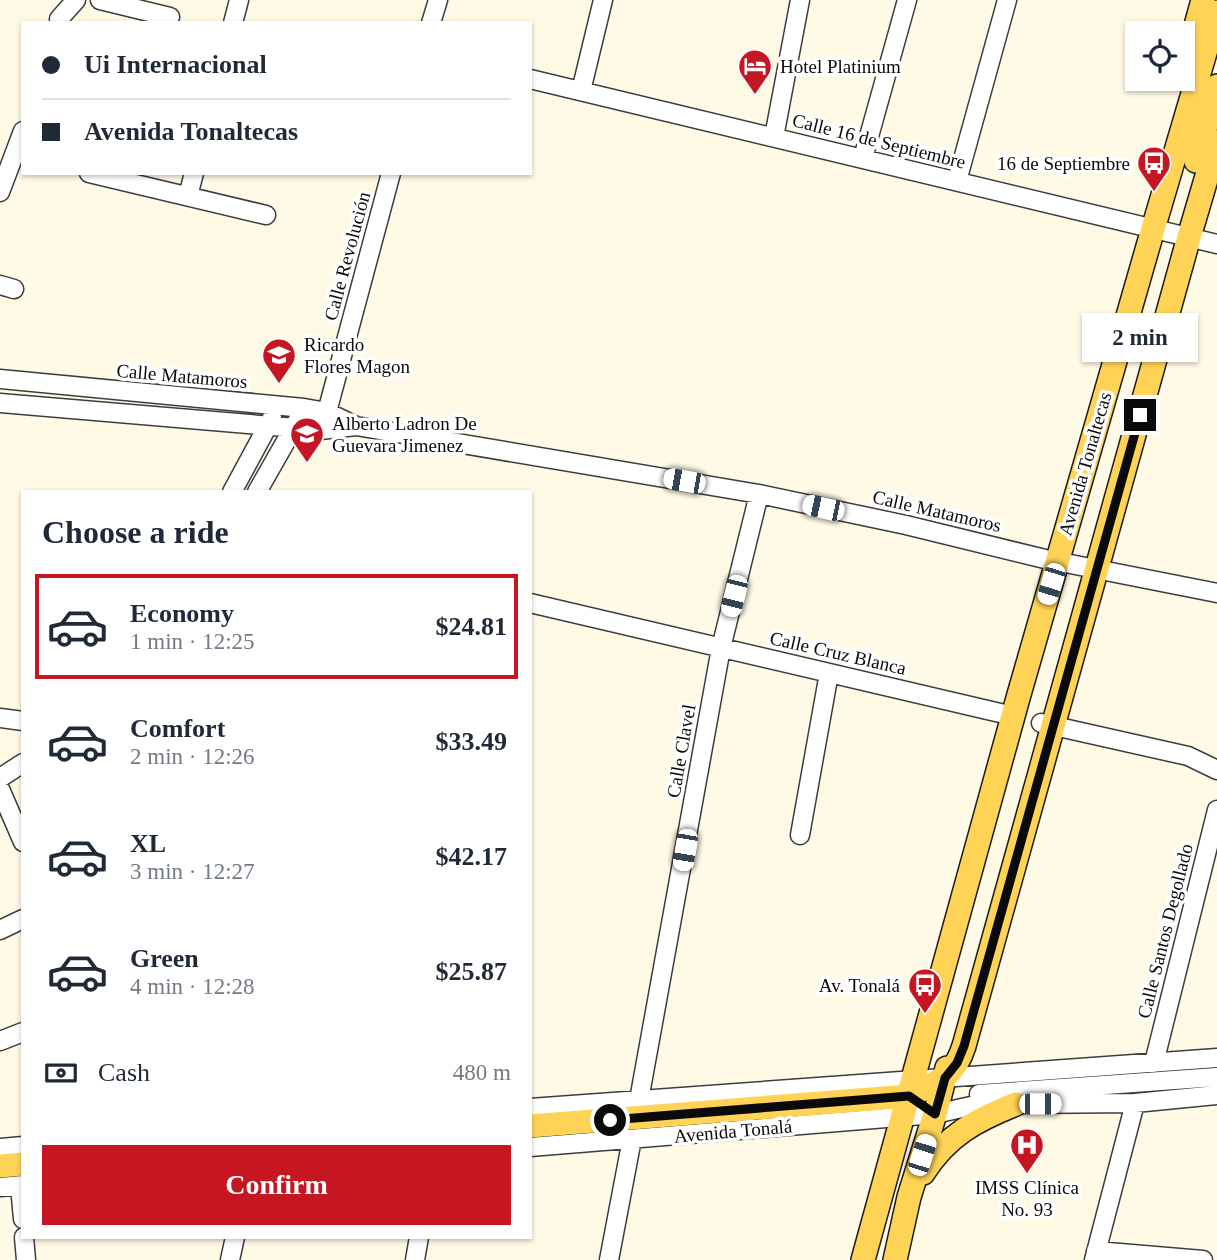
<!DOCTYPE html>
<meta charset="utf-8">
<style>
:root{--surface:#fff;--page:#f6f6f7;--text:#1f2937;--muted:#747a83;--line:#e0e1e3;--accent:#c61621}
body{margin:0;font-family:Georgia,serif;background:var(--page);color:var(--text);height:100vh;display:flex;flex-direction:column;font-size:26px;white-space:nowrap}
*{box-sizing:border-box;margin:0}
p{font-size:23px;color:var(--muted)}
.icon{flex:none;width:38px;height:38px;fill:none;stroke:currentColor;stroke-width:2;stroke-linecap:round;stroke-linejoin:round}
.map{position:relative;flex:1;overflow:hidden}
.side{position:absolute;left:21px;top:490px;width:511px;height:749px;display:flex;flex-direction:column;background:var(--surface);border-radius:0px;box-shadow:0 2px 5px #0004}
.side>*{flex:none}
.banner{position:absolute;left:21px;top:21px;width:511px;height:154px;border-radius:0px;box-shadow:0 2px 5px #0004;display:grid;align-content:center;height:154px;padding:0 21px;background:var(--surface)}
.buttons{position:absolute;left:1125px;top:21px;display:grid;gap:14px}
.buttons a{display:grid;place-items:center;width:70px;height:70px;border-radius:0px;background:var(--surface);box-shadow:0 2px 5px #0004;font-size:35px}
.end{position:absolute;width:32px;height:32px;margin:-16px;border:9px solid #0a0a0a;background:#fff;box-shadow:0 0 0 4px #fff}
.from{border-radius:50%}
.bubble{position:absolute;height:49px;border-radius:0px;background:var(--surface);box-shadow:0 2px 5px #0004;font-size:23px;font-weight:600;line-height:49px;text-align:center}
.car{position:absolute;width:21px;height:42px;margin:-21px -10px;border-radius:9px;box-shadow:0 0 5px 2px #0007;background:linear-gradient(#fff 24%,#345 0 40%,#fff 0 76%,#345 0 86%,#fff 0)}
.banner b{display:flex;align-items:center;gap:24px;height:66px;font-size:26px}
.banner b+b{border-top:2px solid var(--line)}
.banner i{width:18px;height:18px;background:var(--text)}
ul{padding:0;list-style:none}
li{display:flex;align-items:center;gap:21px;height:105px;margin:0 14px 10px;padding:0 7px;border:4px solid transparent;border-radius:0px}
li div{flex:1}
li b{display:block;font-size:26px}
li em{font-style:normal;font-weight:600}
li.on{border-color:var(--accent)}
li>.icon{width:63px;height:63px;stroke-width:1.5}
h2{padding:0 21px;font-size:32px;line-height:84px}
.pay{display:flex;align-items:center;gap:18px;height:77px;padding:0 21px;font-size:26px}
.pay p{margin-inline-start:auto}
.primary-button{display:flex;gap:14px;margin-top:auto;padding:14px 21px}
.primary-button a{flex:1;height:80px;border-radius:0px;background:var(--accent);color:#fff;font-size:28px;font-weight:600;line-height:80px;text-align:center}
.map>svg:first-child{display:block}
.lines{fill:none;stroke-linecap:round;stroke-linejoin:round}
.minor-casing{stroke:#3d3d3d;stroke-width:21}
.major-casing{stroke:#1b1b1b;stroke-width:26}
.minor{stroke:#fff;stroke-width:18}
.major{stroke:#ffd356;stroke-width:23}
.route{stroke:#0a0a0a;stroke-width:9}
.labels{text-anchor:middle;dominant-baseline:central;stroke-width:7;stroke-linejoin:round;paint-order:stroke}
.poi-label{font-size:19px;fill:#0a0a0a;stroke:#fff;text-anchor:start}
.street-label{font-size:19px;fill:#0a0a0a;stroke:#fff}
</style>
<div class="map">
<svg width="1217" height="1260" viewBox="0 0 1217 1260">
<rect width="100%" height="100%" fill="#fffae6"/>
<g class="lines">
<g class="minor-casing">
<path id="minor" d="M 100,0 L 170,17
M 59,19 L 76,0
M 233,23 L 239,0
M 431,23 L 438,0
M 530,79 L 1217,244
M 581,91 L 603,0
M 774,137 L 800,0
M 863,158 L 907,0
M 89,173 L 266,215
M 957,181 L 1007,0
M 0,192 L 23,131
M 188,196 L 194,173
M 0,285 L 14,289
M 0,379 L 304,408 L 327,412 L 356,426
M 0,403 L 320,430 L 356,426 L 759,494 L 906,525 L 1045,559 L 1217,593
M 323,423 L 327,412 L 391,173
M 232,492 L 272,418
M 257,492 L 298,420
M 530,603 L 1013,716
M 0,718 L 23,721
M 1041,723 L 1188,756 L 1217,770
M 0,778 L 23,763
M 0,789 L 23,842
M 800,835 L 829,673
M 0,930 L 23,919
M 0,1041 L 23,1032
M 1154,1063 L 1217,810
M 979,1094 L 1217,1077
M 639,1100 L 721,648 L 759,494
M 530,1108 L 1217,1058
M 530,1147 L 935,1114 L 971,1106 L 1016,1104 L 1135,1103 L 1217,1095
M 0,1148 L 23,1146
M 20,1186 L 23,1219
M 0,1187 L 23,1185
M 24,1237 L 26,1260
M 1096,1251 L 1203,1260
M 230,1260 L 235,1237
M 415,1260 L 419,1237
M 609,1260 L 632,1139
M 1094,1260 L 1135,1103"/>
</g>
<g class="major-casing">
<path id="major" d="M 1189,51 L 1203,0
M 1196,161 L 1217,86
M 530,1126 L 909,1096 C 937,1082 954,1078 964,1046 L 1189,237 L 1217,142
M 0,1166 L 23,1164
M 923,1173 C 947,1135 976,1120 1016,1104
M 863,1260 L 1018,698 L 1153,229 L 1217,12
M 895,1260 L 909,1197 L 935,1114 L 947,1068"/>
</g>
<use href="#minor" class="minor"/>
<use href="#major" class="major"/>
</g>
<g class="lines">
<path class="route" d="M 610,1120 L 909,1096 L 935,1114 L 945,1078 L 957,1063 L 964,1046 L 1140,415"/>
</g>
<defs>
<g id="hotel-pin" transform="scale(1.75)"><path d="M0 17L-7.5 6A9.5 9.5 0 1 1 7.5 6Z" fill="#c61621" stroke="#fff"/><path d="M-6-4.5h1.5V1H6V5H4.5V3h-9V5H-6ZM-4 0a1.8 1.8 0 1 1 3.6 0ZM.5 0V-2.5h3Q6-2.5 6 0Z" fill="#fff"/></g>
<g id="bus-pin" transform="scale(1.75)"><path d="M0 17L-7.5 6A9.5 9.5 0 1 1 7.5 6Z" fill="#c61621" stroke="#fff"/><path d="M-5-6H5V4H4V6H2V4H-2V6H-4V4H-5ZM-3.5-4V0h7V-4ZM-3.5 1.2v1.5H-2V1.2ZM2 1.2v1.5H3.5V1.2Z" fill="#fff"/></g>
<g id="school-pin" transform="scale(1.75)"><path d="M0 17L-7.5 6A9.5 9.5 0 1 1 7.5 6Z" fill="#c61621" stroke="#fff"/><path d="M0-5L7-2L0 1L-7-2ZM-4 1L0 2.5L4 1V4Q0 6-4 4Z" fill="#fff"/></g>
<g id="hospital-pin" transform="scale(1.75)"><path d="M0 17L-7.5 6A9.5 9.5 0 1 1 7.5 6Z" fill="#c61621" stroke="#fff"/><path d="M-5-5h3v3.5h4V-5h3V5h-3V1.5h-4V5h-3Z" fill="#fff"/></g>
</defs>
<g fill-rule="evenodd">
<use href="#hotel-pin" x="755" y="66"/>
<use href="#bus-pin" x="1154" y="163"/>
<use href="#school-pin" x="279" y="355"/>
<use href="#school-pin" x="307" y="434"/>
<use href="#bus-pin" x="925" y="985"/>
<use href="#hospital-pin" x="1027" y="1145"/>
</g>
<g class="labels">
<g class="poi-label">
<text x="780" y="66">Hotel Platinium</text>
<text x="1130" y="163" text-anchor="end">16 de Septiembre</text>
<text x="304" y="344">Ricardo<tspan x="304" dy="22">Flores Magon</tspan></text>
<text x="332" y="423">Alberto Ladron De<tspan x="332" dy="22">Guevara Jimenez</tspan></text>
<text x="900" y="985" text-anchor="end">Av. Tonalá</text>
<text x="1027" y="1187" text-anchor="middle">IMSS Clínica<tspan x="1027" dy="22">No. 93</tspan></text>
</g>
<g class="street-label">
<text transform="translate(879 141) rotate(14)">Calle 16 de Septiembre</text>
<text transform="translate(347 256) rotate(-75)">Calle Revolución</text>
<text transform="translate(182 376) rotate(5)">Calle Matamoros</text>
<text transform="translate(1085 464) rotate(-74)">Avenida Tonaltecas</text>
<text transform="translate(937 511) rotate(13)">Calle Matamoros</text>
<text transform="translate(838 653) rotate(13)">Calle Cruz Blanca</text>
<text transform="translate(681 751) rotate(-80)">Calle Clavel</text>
<text transform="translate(1165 931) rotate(-76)">Calle Santos Degollado</text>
<text transform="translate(733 1131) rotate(-5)">Avenida Tonalá</text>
</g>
</g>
</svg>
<div class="buttons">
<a><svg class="icon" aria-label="locate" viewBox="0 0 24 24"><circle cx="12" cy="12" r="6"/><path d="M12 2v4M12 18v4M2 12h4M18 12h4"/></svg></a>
</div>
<i class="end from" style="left:610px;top:1120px"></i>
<i class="end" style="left:1140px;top:415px"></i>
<div class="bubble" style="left:1082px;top:313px;width:116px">2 min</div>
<i class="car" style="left:684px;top:481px;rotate:280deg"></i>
<i class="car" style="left:823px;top:508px;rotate:282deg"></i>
<i class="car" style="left:1051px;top:584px;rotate:197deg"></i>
<i class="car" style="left:734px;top:596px;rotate:194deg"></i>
<i class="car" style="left:685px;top:850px;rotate:190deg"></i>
<i class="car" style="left:1040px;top:1104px;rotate:90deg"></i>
<i class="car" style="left:922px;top:1155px;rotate:18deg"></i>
<div class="banner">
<b><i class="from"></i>Ui Internacional</b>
<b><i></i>Avenida Tonaltecas</b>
</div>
<section class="side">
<h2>Choose a ride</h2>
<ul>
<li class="on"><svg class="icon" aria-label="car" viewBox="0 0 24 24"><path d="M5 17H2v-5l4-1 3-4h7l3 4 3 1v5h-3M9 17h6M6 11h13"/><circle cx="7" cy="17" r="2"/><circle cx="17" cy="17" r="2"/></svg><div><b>Economy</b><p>1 min · 12:25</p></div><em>$24.81</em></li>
<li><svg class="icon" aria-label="car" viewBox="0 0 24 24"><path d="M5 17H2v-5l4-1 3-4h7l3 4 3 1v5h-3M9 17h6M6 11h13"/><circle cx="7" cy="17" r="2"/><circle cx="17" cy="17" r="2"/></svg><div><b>Comfort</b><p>2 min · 12:26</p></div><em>$33.49</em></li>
<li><svg class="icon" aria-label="car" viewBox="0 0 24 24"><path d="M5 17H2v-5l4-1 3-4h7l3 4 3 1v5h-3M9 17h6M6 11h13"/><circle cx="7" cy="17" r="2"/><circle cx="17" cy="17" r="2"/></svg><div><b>XL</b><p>3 min · 12:27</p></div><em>$42.17</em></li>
<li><svg class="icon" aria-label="car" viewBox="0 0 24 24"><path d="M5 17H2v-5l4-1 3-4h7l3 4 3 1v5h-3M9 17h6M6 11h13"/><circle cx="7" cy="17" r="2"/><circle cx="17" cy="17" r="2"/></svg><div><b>Green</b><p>4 min · 12:28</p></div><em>$25.87</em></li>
</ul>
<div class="pay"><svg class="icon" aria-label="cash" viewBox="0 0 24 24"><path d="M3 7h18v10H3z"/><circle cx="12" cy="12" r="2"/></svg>Cash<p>480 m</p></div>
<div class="primary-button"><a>Confirm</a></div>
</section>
</div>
